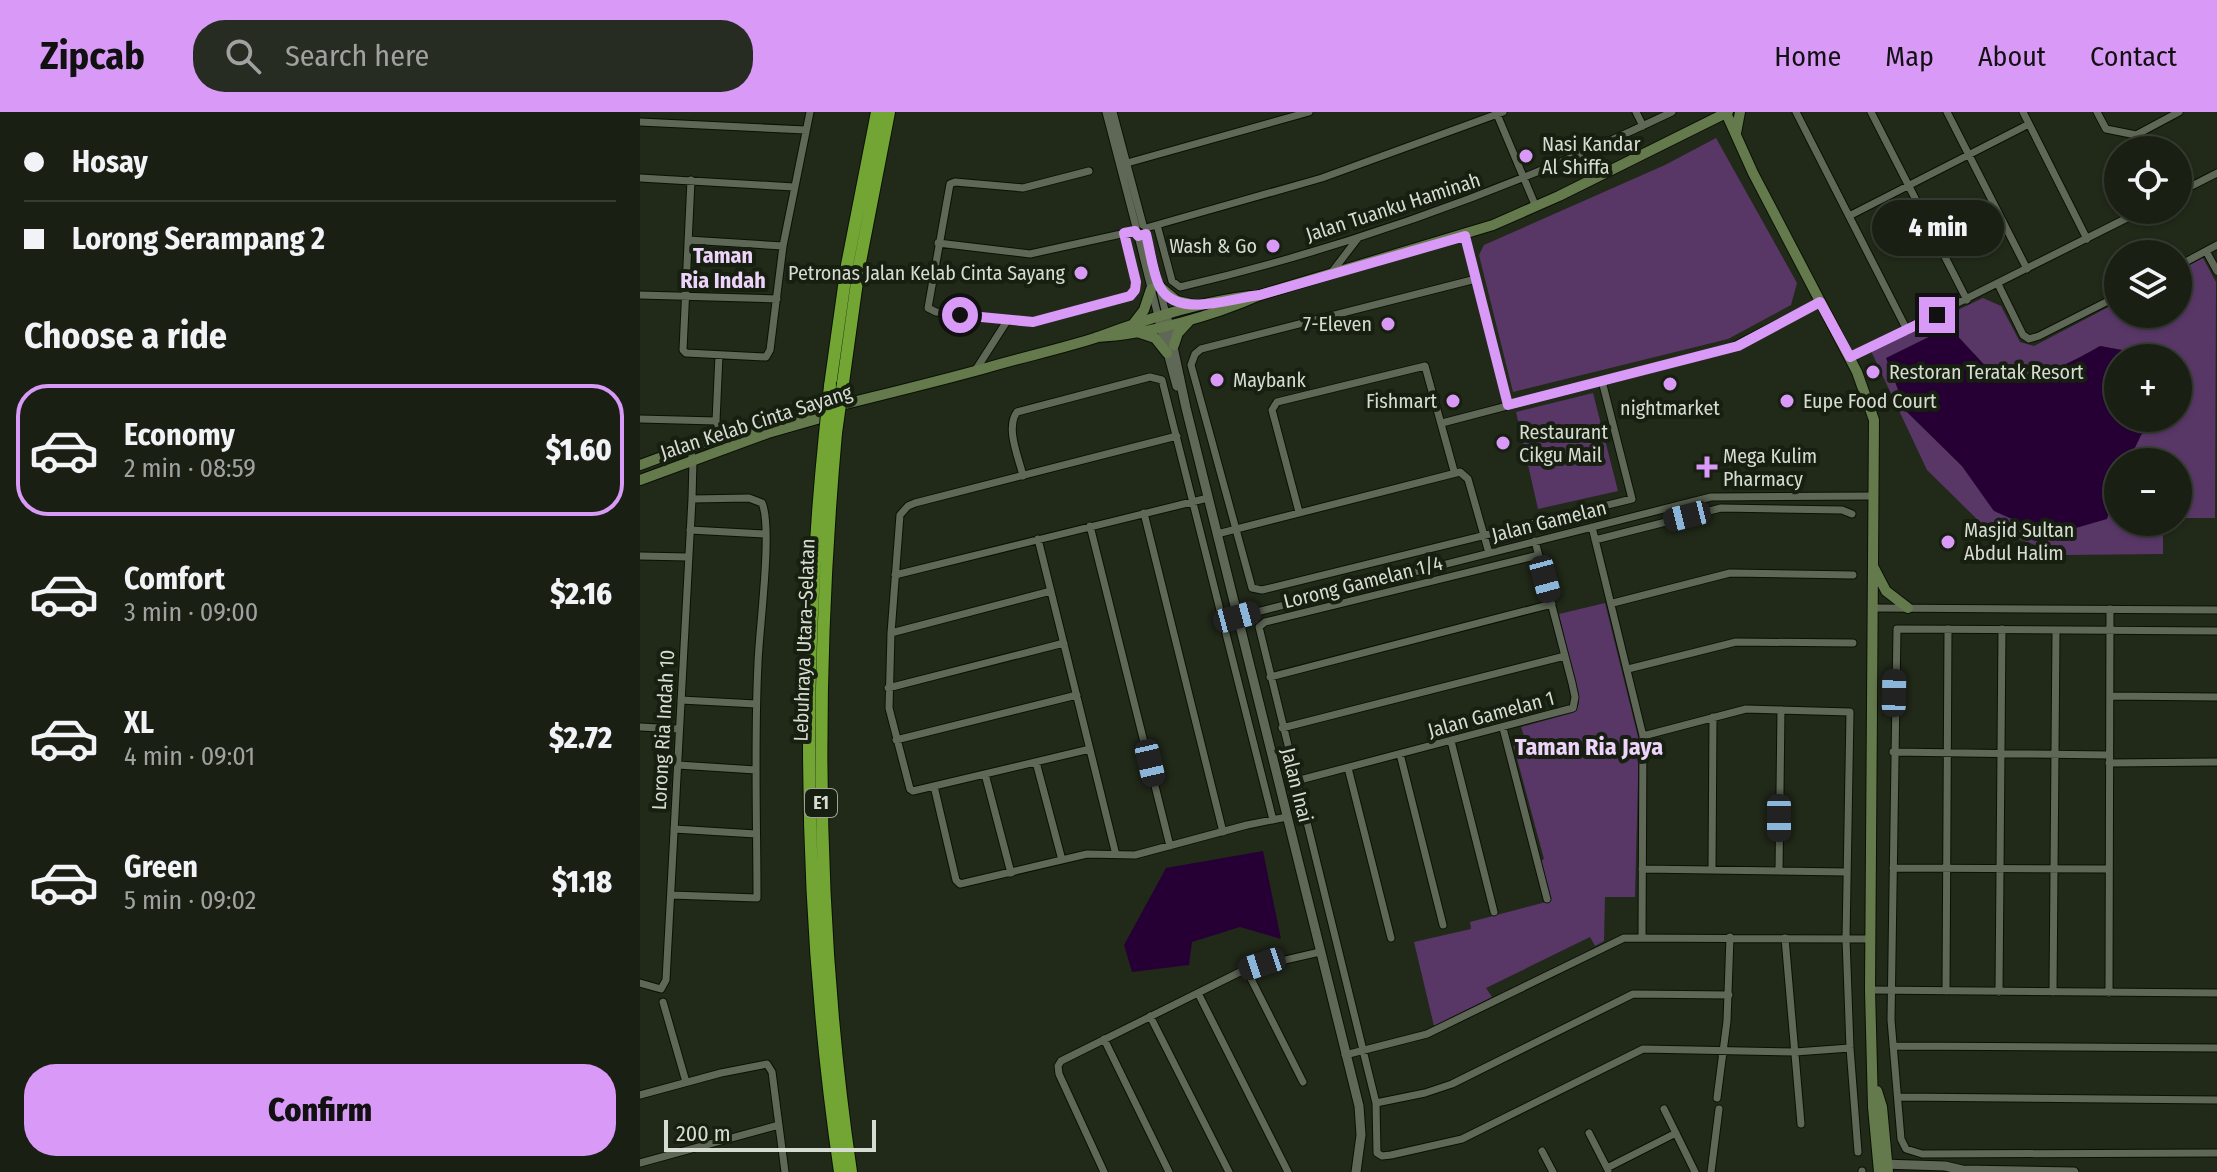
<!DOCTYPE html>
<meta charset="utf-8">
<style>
:root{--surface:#191f13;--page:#262c21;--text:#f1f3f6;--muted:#9fa2a0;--line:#373d33;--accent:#d99af7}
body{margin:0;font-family:"Fira Sans Condensed",sans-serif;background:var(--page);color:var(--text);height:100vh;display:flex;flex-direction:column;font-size:30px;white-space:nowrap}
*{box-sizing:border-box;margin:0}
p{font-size:26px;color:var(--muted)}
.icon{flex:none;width:44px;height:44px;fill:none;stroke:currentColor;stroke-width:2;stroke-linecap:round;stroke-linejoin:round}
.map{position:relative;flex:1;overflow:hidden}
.panel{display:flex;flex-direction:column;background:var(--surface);width:640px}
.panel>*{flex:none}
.banner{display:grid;align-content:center;height:176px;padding:0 24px;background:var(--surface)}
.tools{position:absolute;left:1464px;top:24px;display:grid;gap:16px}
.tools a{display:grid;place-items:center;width:88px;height:88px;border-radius:50%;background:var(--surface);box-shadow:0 2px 6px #0004,0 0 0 2px var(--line);font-size:40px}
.scale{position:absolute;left:24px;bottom:20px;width:212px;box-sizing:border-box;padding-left:8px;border:4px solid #d7dcd2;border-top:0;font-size:22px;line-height:28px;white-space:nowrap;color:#d7dcd2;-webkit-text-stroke:6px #171f10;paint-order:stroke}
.end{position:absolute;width:36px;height:36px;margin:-18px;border:10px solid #d99af7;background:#111;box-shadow:0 0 0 4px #111}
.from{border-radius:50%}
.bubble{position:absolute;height:56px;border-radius:28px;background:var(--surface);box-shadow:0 2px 6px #0004,0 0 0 2px var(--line);font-size:26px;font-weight:800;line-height:56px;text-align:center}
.car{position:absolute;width:24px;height:48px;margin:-24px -12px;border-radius:10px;box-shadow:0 0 6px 2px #0007;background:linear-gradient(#222 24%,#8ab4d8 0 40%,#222 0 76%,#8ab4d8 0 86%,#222 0)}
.banner b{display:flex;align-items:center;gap:28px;height:76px;font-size:30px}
.banner b+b{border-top:2px solid var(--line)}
.banner i{width:20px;height:20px;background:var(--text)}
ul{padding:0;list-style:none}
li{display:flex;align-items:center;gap:24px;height:132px;margin:0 16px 12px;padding:0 8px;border:4px solid transparent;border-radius:32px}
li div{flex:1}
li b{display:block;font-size:30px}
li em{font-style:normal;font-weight:800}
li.selected{border-color:var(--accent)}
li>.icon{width:72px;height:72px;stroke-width:1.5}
h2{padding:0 24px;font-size:36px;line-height:96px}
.cta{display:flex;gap:16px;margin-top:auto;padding:16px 24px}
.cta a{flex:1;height:92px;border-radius:32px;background:var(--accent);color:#111;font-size:32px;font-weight:800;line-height:92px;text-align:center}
header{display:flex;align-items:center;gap:48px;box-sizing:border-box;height:112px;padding:0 40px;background:var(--accent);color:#111}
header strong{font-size:38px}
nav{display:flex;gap:44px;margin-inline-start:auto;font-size:28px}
.search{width:560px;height:72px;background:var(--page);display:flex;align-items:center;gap:20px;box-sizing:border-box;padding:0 28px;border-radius:32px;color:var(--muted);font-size:30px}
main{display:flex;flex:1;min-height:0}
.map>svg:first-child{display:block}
.green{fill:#583767}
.water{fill:#260035}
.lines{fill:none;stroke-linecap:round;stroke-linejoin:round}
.minor-casing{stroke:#0a1104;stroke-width:9}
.tertiary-casing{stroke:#0a1104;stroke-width:11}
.secondary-casing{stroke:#0a1104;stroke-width:12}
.motorway-casing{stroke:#0a1104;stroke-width:14}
.minor{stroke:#5f6856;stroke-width:7}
.tertiary{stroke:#5f6856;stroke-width:9}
.secondary{stroke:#657a4c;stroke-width:10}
.motorway{stroke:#72a534;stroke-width:12}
.motorway-bridge-casing{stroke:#0a1104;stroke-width:14;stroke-linecap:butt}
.motorway-bridge{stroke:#72a534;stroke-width:12}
.route{stroke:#d99af7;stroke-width:10}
.poi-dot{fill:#d99af7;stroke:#171f10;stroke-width:3}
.labels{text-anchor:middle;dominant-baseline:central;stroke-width:8;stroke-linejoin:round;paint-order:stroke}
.shield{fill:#171f10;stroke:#9da398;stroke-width:2}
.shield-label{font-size:18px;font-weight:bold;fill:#d7dcd2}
.poi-label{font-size:20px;fill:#d7dcd2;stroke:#171f10;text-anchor:start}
.street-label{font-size:20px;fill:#d7dcd2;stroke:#171f10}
.neighbourhood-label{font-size:22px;font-weight:bold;fill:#eed4fb;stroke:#171f10}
.quarter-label{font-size:24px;font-weight:bold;fill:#eed4fb;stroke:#171f10}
</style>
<header>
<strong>Zipcab</strong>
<div class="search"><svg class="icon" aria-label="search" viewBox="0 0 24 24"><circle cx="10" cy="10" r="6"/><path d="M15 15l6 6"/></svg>Search here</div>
<nav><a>Home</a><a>Map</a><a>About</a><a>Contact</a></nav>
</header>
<main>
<section class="panel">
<div class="banner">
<b><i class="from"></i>Hosay</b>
<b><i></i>Lorong Serampang 2</b>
</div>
<h2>Choose a ride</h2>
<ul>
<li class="selected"><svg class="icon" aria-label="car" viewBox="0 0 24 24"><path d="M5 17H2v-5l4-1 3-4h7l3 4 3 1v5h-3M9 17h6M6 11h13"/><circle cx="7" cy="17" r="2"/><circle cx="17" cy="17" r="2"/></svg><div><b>Economy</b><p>2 min · 08:59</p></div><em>$1.60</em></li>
<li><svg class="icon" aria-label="car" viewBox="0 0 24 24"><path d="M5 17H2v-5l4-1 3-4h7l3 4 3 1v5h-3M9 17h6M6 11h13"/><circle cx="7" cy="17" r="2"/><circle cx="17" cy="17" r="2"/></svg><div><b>Comfort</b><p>3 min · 09:00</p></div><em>$2.16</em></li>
<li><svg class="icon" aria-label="car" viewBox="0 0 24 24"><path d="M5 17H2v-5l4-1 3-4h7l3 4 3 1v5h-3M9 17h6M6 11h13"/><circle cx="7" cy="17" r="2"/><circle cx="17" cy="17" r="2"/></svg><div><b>XL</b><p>4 min · 09:01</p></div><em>$2.72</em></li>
<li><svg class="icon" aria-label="car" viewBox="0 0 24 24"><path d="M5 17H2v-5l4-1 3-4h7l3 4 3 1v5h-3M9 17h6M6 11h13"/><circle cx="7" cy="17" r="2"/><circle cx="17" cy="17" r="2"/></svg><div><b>Green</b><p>5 min · 09:02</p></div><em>$1.18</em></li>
</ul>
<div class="cta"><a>Confirm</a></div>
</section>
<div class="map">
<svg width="1577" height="1060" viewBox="0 0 1577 1060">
<rect width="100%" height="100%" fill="#212919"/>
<path class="green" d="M 1076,26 L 1157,171 L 1151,193 L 1088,227 L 873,280 L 839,143 L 844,133 L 1025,53 Z
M 1563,146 L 1576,170 L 1575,406 L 1538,406 L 1538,350 L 1488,350 L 1501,323 L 1518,306 L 1538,306 L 1541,256 L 1538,246 L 1525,246 L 1460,234 C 1418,258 1400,267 1351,260 L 1309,215 L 1266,299 L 1322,354 L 1354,399 L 1473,392 L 1478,369 L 1478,410 L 1523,410 L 1523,442 L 1424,443 L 1346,416 L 1287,358 L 1231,239 L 1343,186 L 1361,194 L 1380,230 L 1394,234 L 1478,190 L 1478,202 L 1538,202 L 1538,159 Z
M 953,281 L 978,379 L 898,397 L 876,300 Z
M 965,491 L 999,629 L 995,785 L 965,785 L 964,829 L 955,834 L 950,825 L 846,876 L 852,885 L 794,914 L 774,830 L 831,817 L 830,810 L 910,789 L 900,749 L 904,747 L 872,628 L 884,624 L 881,615 L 932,601 L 939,592 L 919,502 Z"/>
<path class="water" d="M 1309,215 L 1351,260 C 1400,267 1418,258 1460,234 L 1525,246 L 1478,246 L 1478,306 L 1518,306 L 1501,323 L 1488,350 L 1478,350 L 1478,369 L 1467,407 L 1429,418 L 1385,413 L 1354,399 L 1322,354 L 1266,299 L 1246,246 Z
M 623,739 L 641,827 L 600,815 L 552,830 L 549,853 L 492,860 L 484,833 L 526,756 Z"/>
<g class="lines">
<g class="minor-casing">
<path id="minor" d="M 466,0 L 496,115
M 473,0 L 503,113
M 856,0 L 896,95
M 996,0 L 1003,14
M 1156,0 L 1267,218
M 1231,0 L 1327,188
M 1307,0 L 1387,157
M 1383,0 L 1447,127
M 1457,0 L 1466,17 L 1496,23 L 1539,0
M 0,10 L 166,18
M 480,53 L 669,0
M 449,59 L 383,76 L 315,70 L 310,72 L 288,196 L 296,200 L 393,210 L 490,184 L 495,178 L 496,170 L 484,121
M 0,66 L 154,75
M 51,68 L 43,238 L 46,241 L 126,245 L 130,238 L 143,134 L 170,0
M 1538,81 L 1577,61
M 1209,104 L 1389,12
M 517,113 L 532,169 L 540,175 C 711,135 875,75 1032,0
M 506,116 L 682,66 L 863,0
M 506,122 L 526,202
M 498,124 L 518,204
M 825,124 L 868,293
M 48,128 L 143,134
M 298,131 L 390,142 L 495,119
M 1566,139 L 1577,159
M 1538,154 L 1577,133
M 692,160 L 718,126
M 836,167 L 561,237 L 555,242 L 551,253 L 612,476 L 622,478 L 992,387 L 962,269
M 1358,172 L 1383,223 L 1389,227 L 1399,224 L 1478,184
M 0,183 L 137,187
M 79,243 L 76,309 L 84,326
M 1210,245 L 1503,98
M 335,259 L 367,209
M 0,307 L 76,309
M 802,311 L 1090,236 L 1180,190
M 383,364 C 379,346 365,316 377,300 L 510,265 L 522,268 L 633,708
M 659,400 L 632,298 L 637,290 L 785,254 L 814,359
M 504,401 L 583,720
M 450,414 L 530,734
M 952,415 L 1003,624 L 1002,824
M 50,418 L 125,422
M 577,422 L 820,360 L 828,367 L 849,441
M 398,427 L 476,743
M 955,428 L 1081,396 L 1202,398 L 1212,402
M 899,443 L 625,510 L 619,515 L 736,991 L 737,1041 L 742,1044 L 751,1043 L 822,1027 L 1003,937 L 1155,940 L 1210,936
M 0,444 L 48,445
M 255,463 L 568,386
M 973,491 L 1090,461 L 1213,463
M 1232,496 L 1577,498
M 597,505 L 1071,385 L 1234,384
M 1577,519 L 1257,517 L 1251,908 L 1261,1027 L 1266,1037 L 1282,1042 L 1577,1041
M 251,521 L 411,479
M 988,557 L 1096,530 L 1213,531
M 630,565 L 912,492
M 248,576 L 424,531
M 1470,584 L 1577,585
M 41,588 L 116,592
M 0,615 L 39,617
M 642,616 L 925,544
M 863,616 L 907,787
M 1003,624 L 1106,597 L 1210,600 L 1206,827 L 1210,936 L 1218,1040
M 256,628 L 437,583
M 811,629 L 854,800
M 450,637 L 273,679 L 270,677 L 249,596 L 251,521 L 260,403 L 268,394 L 275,391 L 537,324
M 1253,640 L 1469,643
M 760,642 L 803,813
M 396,650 L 422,748
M 1469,651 L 1577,650
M 38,653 L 116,658
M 708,656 L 751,826
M 345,662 L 371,761
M 656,669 L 933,596 L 935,585 L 932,571 L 895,429
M 294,674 L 316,768 L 320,772 L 447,742 L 495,743 L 607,713 L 647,705
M 34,717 L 116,722
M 1253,756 L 1468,757
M 1002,757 L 1206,760
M 1072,758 L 1073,605
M 1139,759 L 1141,598
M 31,783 L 117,786 C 117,708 114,630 118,551 C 119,518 133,416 122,391 L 109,386 L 52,387
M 1145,826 L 1161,1012
M 606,857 L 663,970
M 0,871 L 21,877 L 26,868 L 52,387 L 53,348 L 50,337
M 1230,878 L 1577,881
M 1306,879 L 1308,517
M 1359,880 L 1362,517
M 1413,880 L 1416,518
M 558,881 L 648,1060
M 1469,881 L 1470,497
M 23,890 L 46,970
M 510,904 L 589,1060
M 464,927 L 529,1060
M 1253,934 L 1577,936
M 705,943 L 787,922 L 984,826 L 1229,827
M 0,983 L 81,961 L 127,952 L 132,960 L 145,1060
M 1258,985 L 1577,988
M 1077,986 L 1087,909 L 1090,825
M 736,991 L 785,981 L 812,972 L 993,882 L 1089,883
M 1024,997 L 1055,1060
M 949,1021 L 968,1058
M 902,1039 L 913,1060
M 0,1051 L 139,1013
M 967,1056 L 1036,1021
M 1222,1059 L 1222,1060
M 464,1060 L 419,962 L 418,954 L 421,949 L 606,857 L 680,840
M 1071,1060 L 1079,997"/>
</g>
<g class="tertiary-casing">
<path id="tertiary" d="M 526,202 L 546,296 L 719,994 L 721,1023 L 716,1060
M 520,211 L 537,274
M 1242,1052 L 1305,1054 L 1322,1058 L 1434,1060"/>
</g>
<g class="secondary-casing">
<path id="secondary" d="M 1086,1 L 1113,61 L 1217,260 L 1234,308 L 1230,878 L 1233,995 L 1239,1060
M 1096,21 L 1100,0
M 519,174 L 537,189 L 555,193
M 494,211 L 504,198 L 511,177
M 497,220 L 515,226 L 527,241
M 457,225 C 507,223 575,203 620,183 L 853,113 L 919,84 L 1088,0
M 534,233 L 538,221 L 550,208
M 0,353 C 112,310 231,288 346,256 C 383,245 421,237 458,225 C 506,207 558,190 610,184
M 0,368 L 128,321 L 191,303
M 1234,456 L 1246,479 L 1268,496
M 1237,979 L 1242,995 L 1248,1060"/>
</g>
<g class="motorway-casing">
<path id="motorway" d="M 203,271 L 219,155 L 249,0
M 190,274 L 207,153 L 237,0
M 196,321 C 174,567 175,815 211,1060
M 185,322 C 160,568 164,815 200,1060"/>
</g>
<use href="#minor" class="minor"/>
<use href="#tertiary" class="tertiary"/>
<use href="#secondary" class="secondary"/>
<use href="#motorway" class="motorway"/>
<g class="motorway-bridge-casing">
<path id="motorway-bridge" d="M 196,321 L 203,271
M 185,322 L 190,274"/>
</g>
<use href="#motorway-bridge" class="motorway-bridge"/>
</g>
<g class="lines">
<path class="route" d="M 320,203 L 393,210 L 490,184 L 495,178 L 496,170 L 484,121 L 495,119 L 498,124 L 506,122 C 510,138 512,155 518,171 C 533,209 591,186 620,183 L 825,124 L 868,293 L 1098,234 L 1180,190 L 1210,245 L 1297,203"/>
</g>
<g class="poi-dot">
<circle cx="886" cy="44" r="8"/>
<circle cx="633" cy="134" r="8"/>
<circle cx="441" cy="161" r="8"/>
<circle cx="748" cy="212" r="8"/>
<circle cx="1233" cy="260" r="8"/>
<circle cx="577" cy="268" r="8"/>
<circle cx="1030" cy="272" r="8"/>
<circle cx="813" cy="289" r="8"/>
<circle cx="1147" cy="289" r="8"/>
<circle cx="863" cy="331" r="8"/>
<path d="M1063 343h8v8h8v8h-8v8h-8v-8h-8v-8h8z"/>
<circle cx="1308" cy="430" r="8"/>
</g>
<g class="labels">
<rect class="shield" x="165" y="677" width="32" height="28" rx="6"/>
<g class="shield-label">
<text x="181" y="691">E1</text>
</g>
<g class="poi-label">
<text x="902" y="32">Nasi Kandar<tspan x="902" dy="23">Al Shiffa</tspan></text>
<text x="617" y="134" text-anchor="end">Wash &amp; Go</text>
<text x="425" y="161" text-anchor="end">Petronas Jalan Kelab Cinta Sayang</text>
<text x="732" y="212" text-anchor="end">7-Eleven</text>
<text x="1249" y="260">Restoran Teratak Resort</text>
<text x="593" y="268">Maybank</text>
<text x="797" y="289" text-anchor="end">Fishmart</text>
<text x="1163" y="289">Eupe Food Court</text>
<text x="1030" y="296" text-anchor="middle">nightmarket</text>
<text x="879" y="320">Restaurant<tspan x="879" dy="23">Cikgu Mail</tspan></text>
<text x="1083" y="344">Mega Kulim<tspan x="1083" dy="23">Pharmacy</tspan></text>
<text x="1324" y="418">Masjid Sultan<tspan x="1324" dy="23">Abdul Halim</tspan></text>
</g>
<g class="street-label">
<text transform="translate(753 95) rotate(-18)">Jalan Tuanku Haminah</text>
<text transform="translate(116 310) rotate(-18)">Jalan Kelab Cinta Sayang</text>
<text transform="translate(909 409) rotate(-14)">Jalan Gamelan</text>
<text transform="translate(723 470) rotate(-14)">Lorong Gamelan 1/4</text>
<text transform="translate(164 528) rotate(-88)">Lebuhraya Utara–Selatan</text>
<text transform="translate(851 602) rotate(-15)">Jalan Gamelan 1</text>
<text transform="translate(23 618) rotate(-87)">Lorong Ria Indah 10</text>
<text transform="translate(657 673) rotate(76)">Jalan Inai</text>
</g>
<g class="neighbourhood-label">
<text x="83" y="143">Taman<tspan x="83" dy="25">Ria Indah</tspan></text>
</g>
<g class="quarter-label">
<text x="949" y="635">Taman Ria Jaya</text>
</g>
</g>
</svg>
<div class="tools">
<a><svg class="icon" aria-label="locate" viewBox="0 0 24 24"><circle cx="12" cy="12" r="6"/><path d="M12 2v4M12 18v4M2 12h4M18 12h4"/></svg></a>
<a><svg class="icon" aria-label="layers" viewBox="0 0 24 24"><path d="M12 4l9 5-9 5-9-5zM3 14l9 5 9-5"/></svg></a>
<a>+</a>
<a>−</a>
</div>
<div class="scale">200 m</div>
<i class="end from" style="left:320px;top:203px"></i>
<i class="end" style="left:1297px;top:203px"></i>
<div class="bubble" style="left:1232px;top:88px;width:132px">4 min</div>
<i class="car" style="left:1047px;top:404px;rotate:256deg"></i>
<i class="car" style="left:905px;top:467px;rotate:165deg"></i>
<i class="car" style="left:597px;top:505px;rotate:75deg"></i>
<i class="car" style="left:1254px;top:581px;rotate:1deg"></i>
<i class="car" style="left:510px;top:651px;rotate:167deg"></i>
<i class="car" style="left:1139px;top:706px;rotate:180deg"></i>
<i class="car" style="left:622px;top:852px;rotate:252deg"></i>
</div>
</main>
